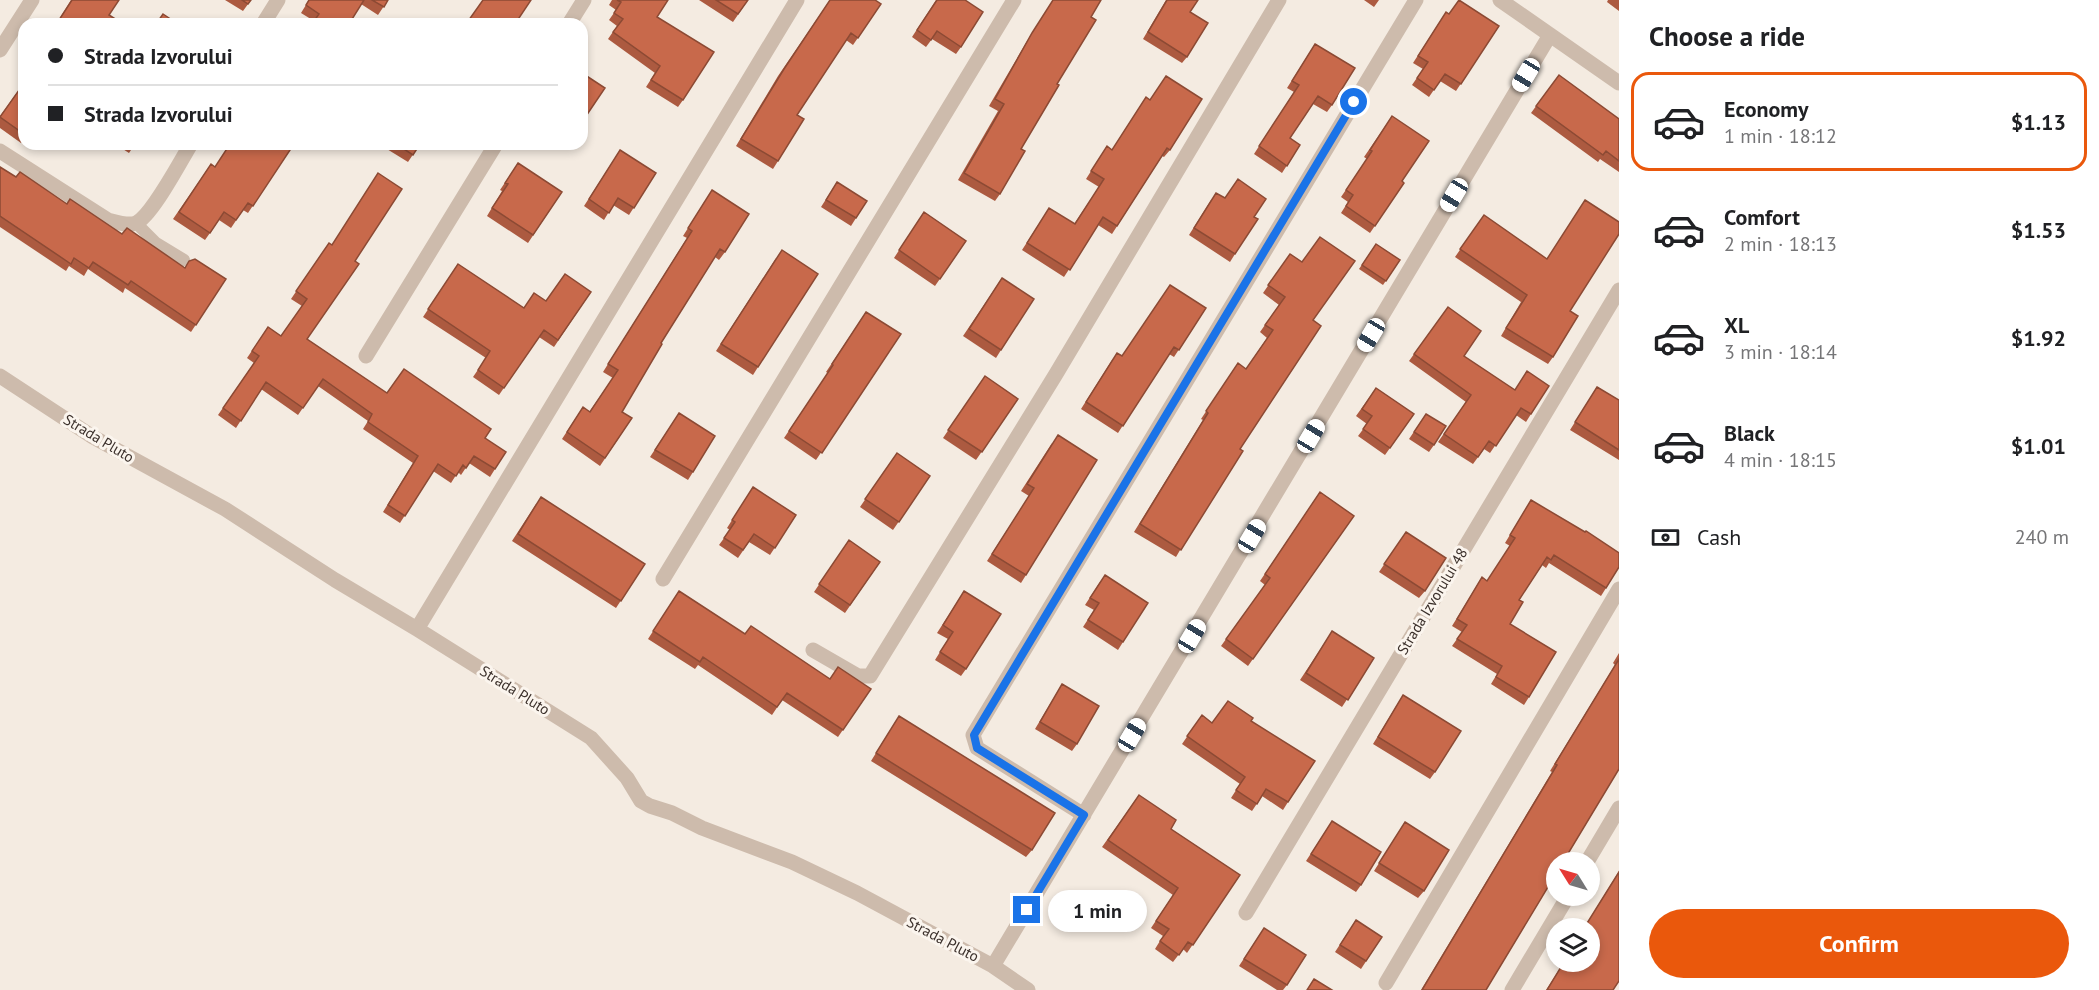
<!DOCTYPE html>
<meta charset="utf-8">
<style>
:root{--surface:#fff;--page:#f2f2f2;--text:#202124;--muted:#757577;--line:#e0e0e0;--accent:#ea580c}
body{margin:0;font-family:"PT Sans",sans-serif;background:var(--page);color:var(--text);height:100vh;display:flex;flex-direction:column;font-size:22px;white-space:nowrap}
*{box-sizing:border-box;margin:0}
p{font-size:20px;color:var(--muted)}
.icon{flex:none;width:33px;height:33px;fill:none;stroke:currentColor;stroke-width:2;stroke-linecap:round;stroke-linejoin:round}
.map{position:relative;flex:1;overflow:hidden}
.drawer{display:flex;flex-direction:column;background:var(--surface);width:480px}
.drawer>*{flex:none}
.banner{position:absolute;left:18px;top:18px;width:570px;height:132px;border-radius:18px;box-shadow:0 3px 9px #0003;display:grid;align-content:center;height:132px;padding:0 30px;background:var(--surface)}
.needle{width:39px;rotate:307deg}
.fabs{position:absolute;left:1546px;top:852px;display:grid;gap:12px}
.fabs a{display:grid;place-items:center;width:54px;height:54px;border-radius:50%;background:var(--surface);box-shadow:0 3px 9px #0003;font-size:30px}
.end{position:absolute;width:27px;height:27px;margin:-14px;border:8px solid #1a73e8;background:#fff;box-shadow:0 0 0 3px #fff}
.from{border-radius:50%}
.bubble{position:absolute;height:42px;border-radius:21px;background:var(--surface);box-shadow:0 3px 9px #0003;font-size:20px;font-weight:600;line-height:42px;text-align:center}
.car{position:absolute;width:18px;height:36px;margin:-18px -9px;border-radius:8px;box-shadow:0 0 4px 2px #0007;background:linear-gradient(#fff 24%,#345 0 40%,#fff 0 76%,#345 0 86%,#fff 0)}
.banner b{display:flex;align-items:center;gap:21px;height:57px;font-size:22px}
.banner b+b{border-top:2px solid var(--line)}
.banner i{width:15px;height:15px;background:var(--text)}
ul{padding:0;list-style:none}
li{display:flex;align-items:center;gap:18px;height:99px;margin:0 12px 9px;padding:0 18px;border:3px solid transparent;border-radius:18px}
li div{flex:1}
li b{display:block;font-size:22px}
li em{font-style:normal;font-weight:600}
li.selected{border-color:var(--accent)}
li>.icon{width:54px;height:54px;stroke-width:1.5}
h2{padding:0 30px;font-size:27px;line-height:72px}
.pay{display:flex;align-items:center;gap:15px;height:66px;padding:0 30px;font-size:22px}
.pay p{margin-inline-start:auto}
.primary-button{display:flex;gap:12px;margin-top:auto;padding:12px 30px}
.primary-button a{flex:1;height:69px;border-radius:36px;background:var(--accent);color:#fff;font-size:24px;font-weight:600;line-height:69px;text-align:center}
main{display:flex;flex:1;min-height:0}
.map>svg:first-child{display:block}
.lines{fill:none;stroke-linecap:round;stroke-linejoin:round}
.lane{stroke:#cdbbac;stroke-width:12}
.street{stroke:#cdbbac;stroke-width:15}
.wall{fill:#ac5a40}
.building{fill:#c8694b;stroke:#8c4a34;stroke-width:1.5}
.route{stroke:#1a73e8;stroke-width:8}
.labels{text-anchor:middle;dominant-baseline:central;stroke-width:6;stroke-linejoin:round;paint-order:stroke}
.street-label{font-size:15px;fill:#3b302b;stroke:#fbf5ee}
</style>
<main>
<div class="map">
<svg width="1619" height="990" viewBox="0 0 1619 990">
<rect width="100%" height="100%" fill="#f4ebe1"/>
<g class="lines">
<path class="lane" d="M 136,223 L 156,243 L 184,260"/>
<path class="street" d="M 1500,0 L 1619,83
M 263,24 L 278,0
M 569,24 L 584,0
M 0,50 L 32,0
M 0,151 L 108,220 C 116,222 128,226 136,223 C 152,216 181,160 191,144
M 366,356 L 496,144
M 0,376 L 93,437 L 225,509 L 335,580 L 417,629 L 591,738 L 627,778 L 641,801 L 650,806 L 672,813 L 702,828 L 792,862 L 857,893 L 993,966 L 1028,990
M 663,579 L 1014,0
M 417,629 L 797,0
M 813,650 L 858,676 L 870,676 L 1056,374 L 1279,0
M 1084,815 L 977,748 L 973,735 L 1416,0
M 1587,862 L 1619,808
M 1246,913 L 1619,290
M 993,966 L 1550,35
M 1386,983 L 1619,589
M 1512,990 L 1568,896"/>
</g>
<path class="wall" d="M 71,0 L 109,15 L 115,24 L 56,24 Z
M 225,0 L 251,0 L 243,11 Z
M 309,0 L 388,0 L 378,15 L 361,4 L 314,21 L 301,13 Z
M 612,0 L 668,0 L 657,17 L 683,100 L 678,107 L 646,87 L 655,73 L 608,39 L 617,26 L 609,20 L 616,10 L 609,5 Z
M 699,0 L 748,0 L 733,22 Z
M 830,0 L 881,4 L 853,45 L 846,40 L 797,115 L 778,161 L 773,169 L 736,146 L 778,76 Z
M 936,0 L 961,47 L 956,54 L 932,39 L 926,47 L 912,37 Z
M 1053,0 L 1091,17 L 1057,84 L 1021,149 L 1000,194 L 995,201 L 958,180 L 998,111 L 989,106 L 1027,41 Z
M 1166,0 L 1198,0 L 1190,12 L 1187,57 L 1182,63 L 1143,39 Z
M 1364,0 L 1379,0 L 1374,7 Z
M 1608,0 L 1619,0 L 1619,11 L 1607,2 Z
M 1446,12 L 1449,14 L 1499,26 L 1456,91 L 1440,81 L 1429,97 L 1412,85 L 1423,69 L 1413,63 Z
M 1315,44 L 1332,105 L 1327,112 L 1313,104 L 1290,138 L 1300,145 L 1282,173 L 1254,154 L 1294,92 L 1287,88 Z
M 1559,75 L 1619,119 L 1619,172 L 1600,159 L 1598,162 L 1531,113 Z
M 24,83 L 24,139 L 21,143 L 0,128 L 0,116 Z
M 1146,97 L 1170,150 L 1164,157 L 1162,156 L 1112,234 L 1098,225 L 1064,277 L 1022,250 L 1044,216 L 1074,224 L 1099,187 L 1086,179 L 1107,146 L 1112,150 Z
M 1392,116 L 1402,181 L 1404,183 L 1370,233 L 1341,213 L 1348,202 L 1341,197 L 1367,159 L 1364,157 Z
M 115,144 L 135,144 L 129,153 Z
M 294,144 L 248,213 L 243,210 L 231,228 L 219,220 L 205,240 L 173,219 L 211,164 L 215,167 Z
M 383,144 L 420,144 L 408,162 L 382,146 Z
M 620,150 L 656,173 L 629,215 L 613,205 L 604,220 L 584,206 Z
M 518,163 L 562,192 L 528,243 L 487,216 L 502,191 L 500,190 Z
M 0,167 L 16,177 L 67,204 L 185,268 L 226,279 L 191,332 L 125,288 L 123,293 L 88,269 L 84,276 L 69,266 L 66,271 L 0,227 Z
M 837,182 L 856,218 L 851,226 L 821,207 Z
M 707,198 L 725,252 L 719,260 L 715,257 L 661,343 L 622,412 L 632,418 L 600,466 L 562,439 L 583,407 L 589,412 L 613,378 L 603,372 L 687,238 L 683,236 Z
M 1211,200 L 1254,217 L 1235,254 L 1230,262 L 1189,235 Z
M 924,212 L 966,241 L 935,286 L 894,258 Z
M 1484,215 L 1570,311 L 1553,357 L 1548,364 L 1501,336 L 1521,302 L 1455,257 Z
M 329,243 L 355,261 L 307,339 L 386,393 L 485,438 L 495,469 L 490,477 L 469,463 L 461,475 L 458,472 L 451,483 L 433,471 L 400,523 L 383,512 L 413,463 L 363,429 L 368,421 L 318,386 L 298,415 L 261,389 L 236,428 L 218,415 L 254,363 L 247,358 L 268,327 L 281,336 L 302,306 L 291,299 Z
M 1376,244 L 1400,260 L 1383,285 L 1359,269 Z
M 1290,254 L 1302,262 L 1313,320 L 1240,449 L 1176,557 L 1134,532 L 1203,420 L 1201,419 L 1233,371 L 1246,369 L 1267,338 L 1260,332 L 1279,305 L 1263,293 Z
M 776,258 L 758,367 L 753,375 L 716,351 Z
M 458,264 L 524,308 L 546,301 L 591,292 L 554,347 L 539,337 L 499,395 L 473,377 L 486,358 L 423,317 Z
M 1002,278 L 1001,350 L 996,358 L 963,336 Z
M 1448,307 L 1464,356 L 1531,414 L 1526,422 L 1516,415 L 1490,453 L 1484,449 L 1473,464 L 1438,442 L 1466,402 L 1409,361 Z
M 1206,308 L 1174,357 L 1169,354 L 1118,433 L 1081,409 L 1112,360 L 1122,356 Z
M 866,312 L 901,334 L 816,460 L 784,438 L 828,373 L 826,372 Z
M 985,376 L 1018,399 L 976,460 L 943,438 Z
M 1597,387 L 1619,400 L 1619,460 L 1570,430 Z
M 1376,388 L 1414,414 L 1385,455 L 1358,436 L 1367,424 L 1356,416 Z
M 679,413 L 693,472 L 688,480 L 650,457 Z
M 1426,414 L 1434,445 L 1429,452 L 1409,439 Z
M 1052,443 L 1026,575 L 1021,583 L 987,561 L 1029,496 L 1021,491 Z
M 897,453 L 930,476 L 893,530 L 860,507 Z
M 1320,492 L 1354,516 L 1248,666 L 1221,646 L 1265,585 L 1260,581 Z
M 748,495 L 796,515 L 770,555 L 749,542 L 738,558 L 719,545 L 730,530 L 727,528 Z
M 1531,500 L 1606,588 L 1601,596 L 1549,563 L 1546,568 L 1542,565 L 1519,600 L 1510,624 L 1529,697 L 1524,705 L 1491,684 L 1497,674 L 1452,646 L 1462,632 L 1452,626 L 1482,577 L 1487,581 L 1510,546 L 1505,543 Z
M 536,504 L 645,564 L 616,608 L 512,541 Z
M 1406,532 L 1425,591 L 1419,598 L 1379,572 Z
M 849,540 L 880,562 L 845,613 L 814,592 Z
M 1100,582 L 1123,642 L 1118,650 L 1083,627 L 1094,610 L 1085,605 Z
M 679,591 L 745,634 L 830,679 L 871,689 L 838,737 L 782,700 L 772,715 L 698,665 L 695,669 L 648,639 Z
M 959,599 L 966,669 L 961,676 L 935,660 L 948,639 L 937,633 Z
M 1327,639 L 1374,658 L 1342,707 L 1300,680 Z
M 1619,653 L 1619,769 L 1486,990 L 1421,990 L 1552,772 L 1550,771 L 1615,665 L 1613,663 Z
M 1062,684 L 1077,744 L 1072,751 L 1035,729 Z
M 1403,695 L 1435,772 L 1430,779 L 1373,744 Z
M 1202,715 L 1212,723 L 1251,721 L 1288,802 L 1283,810 L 1262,796 L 1252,811 L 1231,798 L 1240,784 L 1182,744 Z
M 894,724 L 1032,850 L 1026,857 L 871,761 Z
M 1139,795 L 1171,829 L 1240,875 L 1187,953 L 1183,949 L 1173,962 L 1155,949 L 1163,936 L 1151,928 L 1173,895 L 1102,847 Z
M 1405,822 L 1424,891 L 1418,898 L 1374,871 Z
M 1327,829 L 1361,885 L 1356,892 L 1306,861 Z
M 1619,871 L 1619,981 L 1613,990 L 1546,990 L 1564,962 L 1590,962 L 1590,928 L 1584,928 Z
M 1356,920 L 1382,937 L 1361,969 L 1335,952 Z
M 1264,928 L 1287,985 L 1283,990 L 1277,990 L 1239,966 Z"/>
<path class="building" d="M 72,0 L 119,0 L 109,15 L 117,20 L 115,24 L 66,24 L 59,20 Z
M 242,0 L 251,0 L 248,4 Z
M 309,0 L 364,0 L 349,24 L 312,24 L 319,14 L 306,5 Z
M 372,0 L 388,0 L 384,7 Z
M 483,0 L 531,0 L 515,24 L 502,24 L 500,22 L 499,24 L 466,24 Z
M 617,0 L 668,0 L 657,17 L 714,52 L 683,100 L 651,80 L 660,66 L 613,32 L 623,19 L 614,13 L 621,2 Z
M 716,0 L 748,0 L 738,14 Z
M 830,0 L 875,0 L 881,4 L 858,38 L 851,33 L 797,115 L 804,119 L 778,161 L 741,139 L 784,69 Z
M 937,0 L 965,0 L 983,12 L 961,47 L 937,31 L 931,40 L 917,30 Z
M 1053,0 L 1101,0 L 1091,17 L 1096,20 L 1057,84 L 1059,85 L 1021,149 L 1025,151 L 1000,194 L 964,173 L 1004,104 L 995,99 L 1032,33 Z
M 1167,0 L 1198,0 L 1190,12 L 1208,23 L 1187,57 L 1148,32 Z
M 1459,0 L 1499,26 L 1461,84 L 1445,74 L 1434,90 L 1417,78 L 1428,62 L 1418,56 L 1446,12 L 1449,14 Z
M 163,14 L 178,24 L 156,24 Z
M 1315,44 L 1355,68 L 1332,105 L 1318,96 L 1290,138 L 1300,145 L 1287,166 L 1259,146 L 1299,85 L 1292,81 Z
M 582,73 L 605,88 L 582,122 Z
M 1559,75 L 1619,119 L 1619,161 L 1606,151 L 1603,155 L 1536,106 Z
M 1166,76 L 1202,99 L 1170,150 L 1167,148 L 1117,226 L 1103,217 L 1070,270 L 1027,243 L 1049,208 L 1075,224 L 1104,179 L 1091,171 L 1107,146 L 1112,150 L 1146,97 L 1150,100 Z
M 24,83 L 24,134 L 0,117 Z
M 1392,116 L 1429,141 L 1402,181 L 1404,183 L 1375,226 L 1346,206 L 1353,195 L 1346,190 L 1372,151 L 1370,150 Z
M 230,144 L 294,144 L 253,206 L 248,203 L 236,220 L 224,212 L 210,233 L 179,212 L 211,164 L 215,167 Z
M 396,144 L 420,144 L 413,155 Z
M 620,150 L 656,173 L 634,208 L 618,198 L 609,213 L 589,199 Z
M 518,163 L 562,192 L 533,235 L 492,208 L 508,184 L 505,183 Z
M 0,167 L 16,177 L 20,172 L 67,204 L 70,199 L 122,234 L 127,228 L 185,268 L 189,261 L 195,259 L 226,279 L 196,325 L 131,281 L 128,285 L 93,262 L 89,268 L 74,258 L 71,264 L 0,216 Z
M 378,173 L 402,189 L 355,261 L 359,264 L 307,339 L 387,393 L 404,369 L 491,429 L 485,438 L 506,452 L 495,469 L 474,456 L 466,468 L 463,465 L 456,476 L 438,464 L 405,516 L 388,505 L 418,456 L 368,422 L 372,414 L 323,379 L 303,408 L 266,382 L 241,421 L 223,408 L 259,356 L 252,351 L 268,327 L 281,336 L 307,299 L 296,291 L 329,243 L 332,245 Z
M 1238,179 L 1266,199 L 1254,217 L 1258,219 L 1235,254 L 1194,228 L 1216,193 L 1225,198 Z
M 837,182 L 867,201 L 856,218 L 826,200 Z
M 712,190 L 749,214 L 725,252 L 720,249 L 661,343 L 662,344 L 622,412 L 632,418 L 605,458 L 567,432 L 583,407 L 590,412 L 618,370 L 608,364 L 692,231 L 688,228 Z
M 1585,200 L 1619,222 L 1619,234 L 1570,311 L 1578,316 L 1553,357 L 1506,328 L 1527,295 L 1460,249 L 1484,215 L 1547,259 Z
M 924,212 L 966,241 L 940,279 L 899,250 Z
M 1320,237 L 1355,261 L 1313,320 L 1321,326 L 1240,449 L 1243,451 L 1181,550 L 1140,524 L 1208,413 L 1206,411 L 1238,363 L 1246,369 L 1273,330 L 1265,325 L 1285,297 L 1268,285 L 1290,254 L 1302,262 Z
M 1376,244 L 1400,260 L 1386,281 L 1362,265 Z
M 782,250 L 818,274 L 758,367 L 721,344 Z
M 458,264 L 524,308 L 534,293 L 546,301 L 565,274 L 591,292 L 558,340 L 544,330 L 504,388 L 478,370 L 490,351 L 428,309 Z
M 1002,278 L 1034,299 L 1001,350 L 969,329 Z
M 1170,285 L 1206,308 L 1179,350 L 1174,347 L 1123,426 L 1086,402 L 1117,353 L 1122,356 Z
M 1448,307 L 1481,331 L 1464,356 L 1515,390 L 1527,371 L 1549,386 L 1531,414 L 1521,408 L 1496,446 L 1489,441 L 1478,457 L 1444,434 L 1471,395 L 1414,354 Z
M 866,312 L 901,334 L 822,453 L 789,431 L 833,365 L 832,364 Z
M 985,376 L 1018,399 L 982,452 L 948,430 Z
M 1597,387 L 1619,400 L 1619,450 L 1575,422 Z
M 1376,388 L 1414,414 L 1390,448 L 1363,429 L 1372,416 L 1362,409 Z
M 679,413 L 715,436 L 693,472 L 655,450 Z
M 1426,414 L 1446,426 L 1434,445 L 1414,432 Z
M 1058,435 L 1097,460 L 1026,575 L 992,554 L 1034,488 L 1027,484 Z
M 897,453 L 930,476 L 899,522 L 865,499 Z
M 753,487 L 796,515 L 775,548 L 754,534 L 743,550 L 724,538 L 735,522 L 732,520 Z
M 1320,492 L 1354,516 L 1253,659 L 1226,639 L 1270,578 L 1265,574 Z
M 541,497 L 645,564 L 621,601 L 518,534 Z
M 1531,500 L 1585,532 L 1586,531 L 1619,553 L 1619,567 L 1606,588 L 1554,555 L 1551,560 L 1547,557 L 1519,600 L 1523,602 L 1510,624 L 1556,652 L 1529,697 L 1496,677 L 1502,666 L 1457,639 L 1467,625 L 1457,619 L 1482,577 L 1487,581 L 1515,538 L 1510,535 Z
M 1406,532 L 1446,558 L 1425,591 L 1384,564 Z
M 849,540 L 880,562 L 850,605 L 819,584 Z
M 1105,575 L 1148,603 L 1123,642 L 1088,620 L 1099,603 L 1090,598 Z
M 679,591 L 745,634 L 751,626 L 830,679 L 838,667 L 871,689 L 843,730 L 787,693 L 777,707 L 703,657 L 700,662 L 653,631 Z
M 964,591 L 1001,614 L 966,669 L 940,652 L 953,632 L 943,625 Z
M 1332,631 L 1374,658 L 1348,700 L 1306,673 Z
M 1619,659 L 1619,769 L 1563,862 L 1557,862 L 1557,872 L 1486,990 L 1422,990 L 1557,765 L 1555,764 Z
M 1062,684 L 1099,706 L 1077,744 L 1040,722 Z
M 1403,695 L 1461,731 L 1435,772 L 1378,737 Z
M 1228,701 L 1253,718 L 1251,721 L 1315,761 L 1288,802 L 1266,789 L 1257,804 L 1236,790 L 1245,777 L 1187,736 L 1202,715 L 1212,723 Z
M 899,716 L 1055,813 L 1032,850 L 876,753 Z
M 1139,795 L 1176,820 L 1171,829 L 1240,875 L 1193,945 L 1188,942 L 1179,955 L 1160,941 L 1169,929 L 1156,921 L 1178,888 L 1108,840 Z
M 1332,821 L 1381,852 L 1361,885 L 1311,854 Z
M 1405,822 L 1449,850 L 1424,891 L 1379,863 Z
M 1619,872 L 1619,981 L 1613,990 L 1547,990 L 1564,962 L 1590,962 L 1590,928 L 1584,928 Z
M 1356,920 L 1382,937 L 1366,961 L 1340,945 Z
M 1264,928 L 1306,955 L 1287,985 L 1244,959 Z
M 1314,979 L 1332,990 L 1307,990 Z"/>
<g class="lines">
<path class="route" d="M 1027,910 L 1084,815 L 977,748 L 974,735 L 1354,102"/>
</g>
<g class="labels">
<g class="street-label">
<text transform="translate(99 438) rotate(31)">Strada Pluto</text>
<text transform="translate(1432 601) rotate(-59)">Strada Izvorului 48</text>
<text transform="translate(515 690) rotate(32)">Strada Pluto</text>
<text transform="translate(943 939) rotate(28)">Strada Pluto</text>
</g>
</g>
</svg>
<div class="fabs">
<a><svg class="needle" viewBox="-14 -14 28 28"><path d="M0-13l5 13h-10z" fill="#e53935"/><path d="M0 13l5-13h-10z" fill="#757577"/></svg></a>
<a><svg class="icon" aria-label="layers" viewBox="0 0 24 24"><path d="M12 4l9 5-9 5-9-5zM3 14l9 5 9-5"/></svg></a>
</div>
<i class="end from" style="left:1354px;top:102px"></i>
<i class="end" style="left:1027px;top:910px"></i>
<div class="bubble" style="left:1048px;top:890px;width:99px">1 min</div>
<i class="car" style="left:1526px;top:75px;rotate:211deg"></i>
<i class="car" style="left:1454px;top:195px;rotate:211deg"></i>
<i class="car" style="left:1371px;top:335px;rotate:211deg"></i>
<i class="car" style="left:1311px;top:436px;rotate:31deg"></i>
<i class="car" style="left:1252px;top:536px;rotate:31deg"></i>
<i class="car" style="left:1192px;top:636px;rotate:31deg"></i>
<i class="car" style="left:1132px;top:735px;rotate:31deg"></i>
<div class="banner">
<b><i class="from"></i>Strada Izvorului</b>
<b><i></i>Strada Izvorului</b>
</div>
</div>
<section class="drawer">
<h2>Choose a ride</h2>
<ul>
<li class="selected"><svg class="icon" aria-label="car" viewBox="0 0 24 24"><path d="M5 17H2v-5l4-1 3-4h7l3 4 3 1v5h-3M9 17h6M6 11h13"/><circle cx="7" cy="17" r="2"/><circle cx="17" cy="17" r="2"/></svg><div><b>Economy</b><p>1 min · 18:12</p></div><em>$1.13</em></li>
<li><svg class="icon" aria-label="car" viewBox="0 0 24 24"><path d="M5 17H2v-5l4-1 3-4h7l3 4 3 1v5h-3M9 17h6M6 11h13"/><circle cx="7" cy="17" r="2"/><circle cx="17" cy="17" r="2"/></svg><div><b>Comfort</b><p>2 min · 18:13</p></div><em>$1.53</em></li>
<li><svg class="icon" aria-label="car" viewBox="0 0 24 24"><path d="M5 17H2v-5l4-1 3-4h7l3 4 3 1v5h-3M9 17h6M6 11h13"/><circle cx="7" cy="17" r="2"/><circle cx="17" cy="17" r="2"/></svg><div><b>XL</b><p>3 min · 18:14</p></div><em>$1.92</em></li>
<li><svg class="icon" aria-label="car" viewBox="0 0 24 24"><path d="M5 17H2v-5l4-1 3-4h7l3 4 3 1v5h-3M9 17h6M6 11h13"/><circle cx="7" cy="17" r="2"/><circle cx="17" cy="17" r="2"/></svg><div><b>Black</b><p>4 min · 18:15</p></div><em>$1.01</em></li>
</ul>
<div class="pay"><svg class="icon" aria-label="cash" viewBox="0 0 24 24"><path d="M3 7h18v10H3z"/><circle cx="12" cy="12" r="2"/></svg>Cash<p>240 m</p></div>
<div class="primary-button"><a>Confirm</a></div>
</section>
</main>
